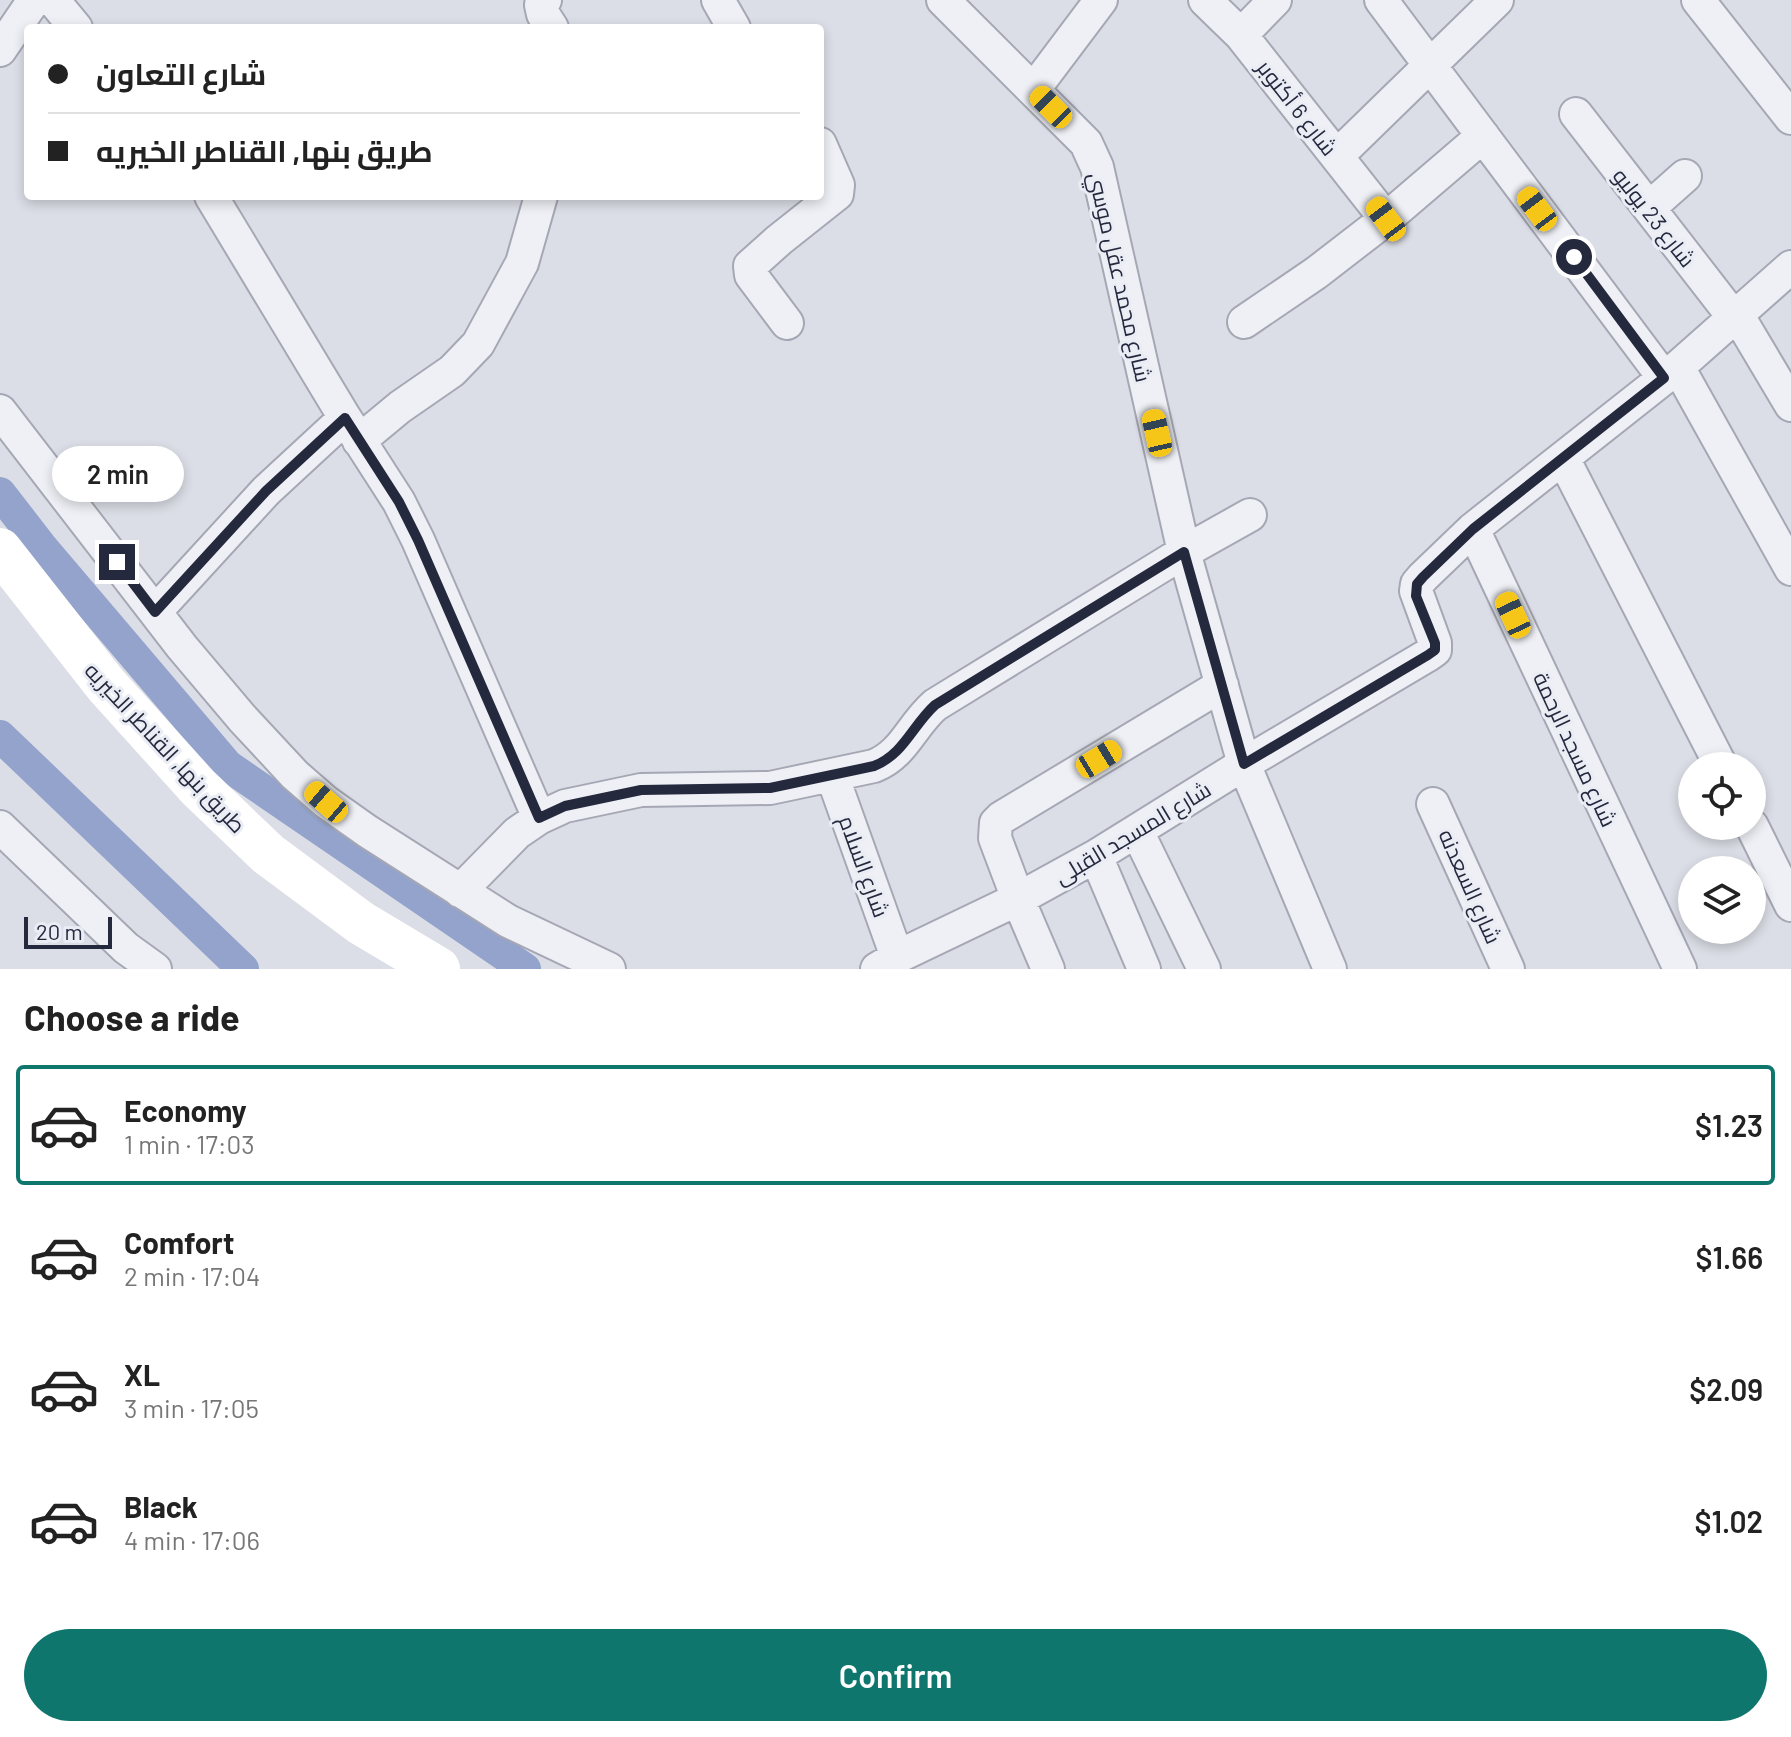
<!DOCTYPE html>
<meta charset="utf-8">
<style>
:root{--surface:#fff;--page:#f2f2f2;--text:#222;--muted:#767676;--line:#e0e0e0;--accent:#0f766e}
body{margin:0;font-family:Barlow,Cairo,sans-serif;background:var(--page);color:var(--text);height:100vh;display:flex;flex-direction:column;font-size:30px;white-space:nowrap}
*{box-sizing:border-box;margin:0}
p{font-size:26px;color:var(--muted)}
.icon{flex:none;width:44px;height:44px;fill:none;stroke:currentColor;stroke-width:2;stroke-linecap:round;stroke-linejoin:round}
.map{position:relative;height:969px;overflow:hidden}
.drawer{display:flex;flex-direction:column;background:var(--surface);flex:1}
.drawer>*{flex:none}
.banner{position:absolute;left:24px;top:24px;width:800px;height:176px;border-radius:8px;box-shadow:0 4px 12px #0003;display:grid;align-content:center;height:176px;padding:0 24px;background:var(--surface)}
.fabs{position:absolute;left:1678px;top:752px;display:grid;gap:16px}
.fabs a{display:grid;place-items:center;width:88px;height:88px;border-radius:50%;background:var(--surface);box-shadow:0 4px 12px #0003;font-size:40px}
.scale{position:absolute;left:24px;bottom:20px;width:88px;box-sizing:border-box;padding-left:8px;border:4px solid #25293e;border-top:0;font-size:22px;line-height:28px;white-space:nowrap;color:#25293e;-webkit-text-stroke:6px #ebedf5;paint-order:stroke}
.end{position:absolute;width:36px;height:36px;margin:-18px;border:10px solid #25293e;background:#fff;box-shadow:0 0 0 4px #fff}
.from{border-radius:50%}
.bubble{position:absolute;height:56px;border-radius:28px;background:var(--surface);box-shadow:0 4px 12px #0003;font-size:26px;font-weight:600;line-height:56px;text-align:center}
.car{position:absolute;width:24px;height:48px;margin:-24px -12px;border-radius:10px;box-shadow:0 0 6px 2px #0007;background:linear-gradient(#f5c518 24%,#345 0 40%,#f5c518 0 76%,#345 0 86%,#f5c518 0)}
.banner b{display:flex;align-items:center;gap:28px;height:76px;font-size:30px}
.banner b+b{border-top:2px solid var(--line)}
.banner i{width:20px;height:20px;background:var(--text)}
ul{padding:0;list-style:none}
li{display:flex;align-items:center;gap:24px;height:120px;margin:0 16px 12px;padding:0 8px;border:4px solid transparent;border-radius:8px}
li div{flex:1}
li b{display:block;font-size:30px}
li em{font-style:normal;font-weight:600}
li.active{border-color:var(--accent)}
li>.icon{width:72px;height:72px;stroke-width:1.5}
h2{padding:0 24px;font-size:36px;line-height:96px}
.cta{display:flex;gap:16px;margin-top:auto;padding:16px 24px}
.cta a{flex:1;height:92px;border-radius:48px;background:var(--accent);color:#fff;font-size:32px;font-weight:600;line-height:92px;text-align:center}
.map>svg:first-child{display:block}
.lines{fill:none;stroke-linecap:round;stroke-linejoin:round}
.canal{stroke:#93a3cb;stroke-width:32}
.street-casing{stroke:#a5a8b4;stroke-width:36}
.street{stroke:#eff0f5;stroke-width:32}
.secondary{stroke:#fff;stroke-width:44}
.route{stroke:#25293e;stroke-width:10}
.labels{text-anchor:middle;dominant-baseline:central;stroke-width:6;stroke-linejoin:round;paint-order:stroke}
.street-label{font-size:22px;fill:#25293e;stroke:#ebedf5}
</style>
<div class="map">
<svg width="1791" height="969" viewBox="0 0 1791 969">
<rect width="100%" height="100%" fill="#dcdee7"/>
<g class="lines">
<path class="canal" d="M 0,493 L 41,546 L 228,766 L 525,969
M 0,736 L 243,969"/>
<g class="street-casing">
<path id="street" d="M 53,0 L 76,28
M 545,0 L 541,5 L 543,14 L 552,28
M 718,0 L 734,28
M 943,0 L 1086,143 L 1097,167 L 1184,552 L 1244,764 L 1330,969
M 1205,0 L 1241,35 L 1386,219
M 1381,0 L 1664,378
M 1698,0 L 1791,118
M 1241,35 L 1275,0
M 0,50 L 34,0
M 1034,89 L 1101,0
M 1576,114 L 1735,319
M 1337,156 L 1497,0
M 211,196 L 345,418 L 399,502 L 418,540 L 539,818
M 1649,208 L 1685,176
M 1738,316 L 1791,405
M 1244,322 L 1316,273 L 1386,219 L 1483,136
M 787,323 L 751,275 L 750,266 L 779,240 L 837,194 L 838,185 L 820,144
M 1678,367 L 1791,569
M 0,411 L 182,647 L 242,718 L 295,775 L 326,802 L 367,831 L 508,921 L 609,969
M 359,441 L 400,407 L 452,371 L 478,344 L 522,263 L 541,196
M 1563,458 L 1721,766
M 1473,529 L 1680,969
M 155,612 L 266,491 L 345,418
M 832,775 L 897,957
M 1433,804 L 1508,969
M 1752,826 L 1791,905
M 0,827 L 126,948 L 155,969
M 1137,831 L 1204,969
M 1096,856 L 1144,969
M 460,891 L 517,833 L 539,818 L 565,806 L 641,790 L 770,788 L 874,766 C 904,754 911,726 935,705 L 1184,552 L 1250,515
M 877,969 L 897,957 L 1018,899 L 1096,856 L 1244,764 L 1428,655 L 1435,650 L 1435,643 L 1416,591 L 1417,584 L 1423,577 L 1473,529 L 1678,367 L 1791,267
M 1048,969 L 1018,899 L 995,838 L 996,823 L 1001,818 L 1222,685"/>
</g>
<use href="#street" class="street"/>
<path class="secondary" d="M 0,550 L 106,685 L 198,787 L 268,854 L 361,923 L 438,969"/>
</g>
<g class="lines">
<path class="route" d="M 117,562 L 155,612 L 266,491 L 345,418 L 399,502 L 418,540 L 539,818 L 565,806 L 641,790 L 770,788 L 874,766 C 904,754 912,726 935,705 L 1184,552 L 1244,764 L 1428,655 L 1435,650 L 1435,643 L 1416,596 L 1417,584 L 1423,577 L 1473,529 L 1664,378 L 1574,257"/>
</g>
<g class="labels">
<g class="street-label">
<text transform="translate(1298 107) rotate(52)">شارع 6 أكتوبر</text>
<text transform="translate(1655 217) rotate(52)">شارع 23 يوليو</text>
<text transform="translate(1121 277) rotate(77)">شارع محمد عقل موسي</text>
<text transform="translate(166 747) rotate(47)">طريق بنها, القناطر الخيريه</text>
<text transform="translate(1576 749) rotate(65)">شارع مسجد الرحمة</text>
<text transform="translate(1132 832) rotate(-31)">شارع المسجد القبلى</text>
<text transform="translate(865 866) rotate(70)">شارع السلام</text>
<text transform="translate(1471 886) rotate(66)">شارع السعدنه</text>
</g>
</g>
</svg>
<div class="fabs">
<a><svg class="icon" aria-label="locate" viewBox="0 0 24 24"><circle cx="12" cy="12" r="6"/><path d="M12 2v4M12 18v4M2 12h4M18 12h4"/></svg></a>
<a><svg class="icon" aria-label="layers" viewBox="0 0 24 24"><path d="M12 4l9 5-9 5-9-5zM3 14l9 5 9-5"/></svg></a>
</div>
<div class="scale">20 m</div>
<i class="end from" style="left:1574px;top:257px"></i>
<i class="end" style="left:117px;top:562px"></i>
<div class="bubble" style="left:52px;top:446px;width:132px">2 min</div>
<i class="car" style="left:1051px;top:107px;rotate:315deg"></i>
<i class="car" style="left:1537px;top:209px;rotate:323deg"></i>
<i class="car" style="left:1386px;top:219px;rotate:323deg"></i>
<i class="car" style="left:1157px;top:433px;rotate:347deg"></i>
<i class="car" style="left:1513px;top:615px;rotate:335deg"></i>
<i class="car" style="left:1099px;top:759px;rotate:59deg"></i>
<i class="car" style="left:326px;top:802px;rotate:311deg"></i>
<div class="banner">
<b><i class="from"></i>شارع التعاون</b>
<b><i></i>طريق بنها, القناطر الخيريه</b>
</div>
</div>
<section class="drawer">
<h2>Choose a ride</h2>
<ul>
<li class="active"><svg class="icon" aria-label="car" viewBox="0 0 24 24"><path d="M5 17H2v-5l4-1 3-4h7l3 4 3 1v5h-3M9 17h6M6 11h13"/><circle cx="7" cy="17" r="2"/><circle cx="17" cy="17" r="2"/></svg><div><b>Economy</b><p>1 min · 17:03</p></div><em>$1.23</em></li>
<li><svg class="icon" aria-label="car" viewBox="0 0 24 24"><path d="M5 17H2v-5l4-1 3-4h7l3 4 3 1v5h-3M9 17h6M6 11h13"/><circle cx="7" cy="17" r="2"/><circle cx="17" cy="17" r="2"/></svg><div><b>Comfort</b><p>2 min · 17:04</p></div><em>$1.66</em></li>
<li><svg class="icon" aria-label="car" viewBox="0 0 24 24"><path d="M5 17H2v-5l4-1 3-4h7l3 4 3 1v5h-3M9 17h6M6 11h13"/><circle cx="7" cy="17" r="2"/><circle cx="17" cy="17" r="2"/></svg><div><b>XL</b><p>3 min · 17:05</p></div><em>$2.09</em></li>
<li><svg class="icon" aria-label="car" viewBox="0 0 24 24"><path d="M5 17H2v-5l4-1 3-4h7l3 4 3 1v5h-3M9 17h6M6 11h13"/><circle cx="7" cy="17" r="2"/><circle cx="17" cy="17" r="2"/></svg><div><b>Black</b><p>4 min · 17:06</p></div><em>$1.02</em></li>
</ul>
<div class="cta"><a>Confirm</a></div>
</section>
